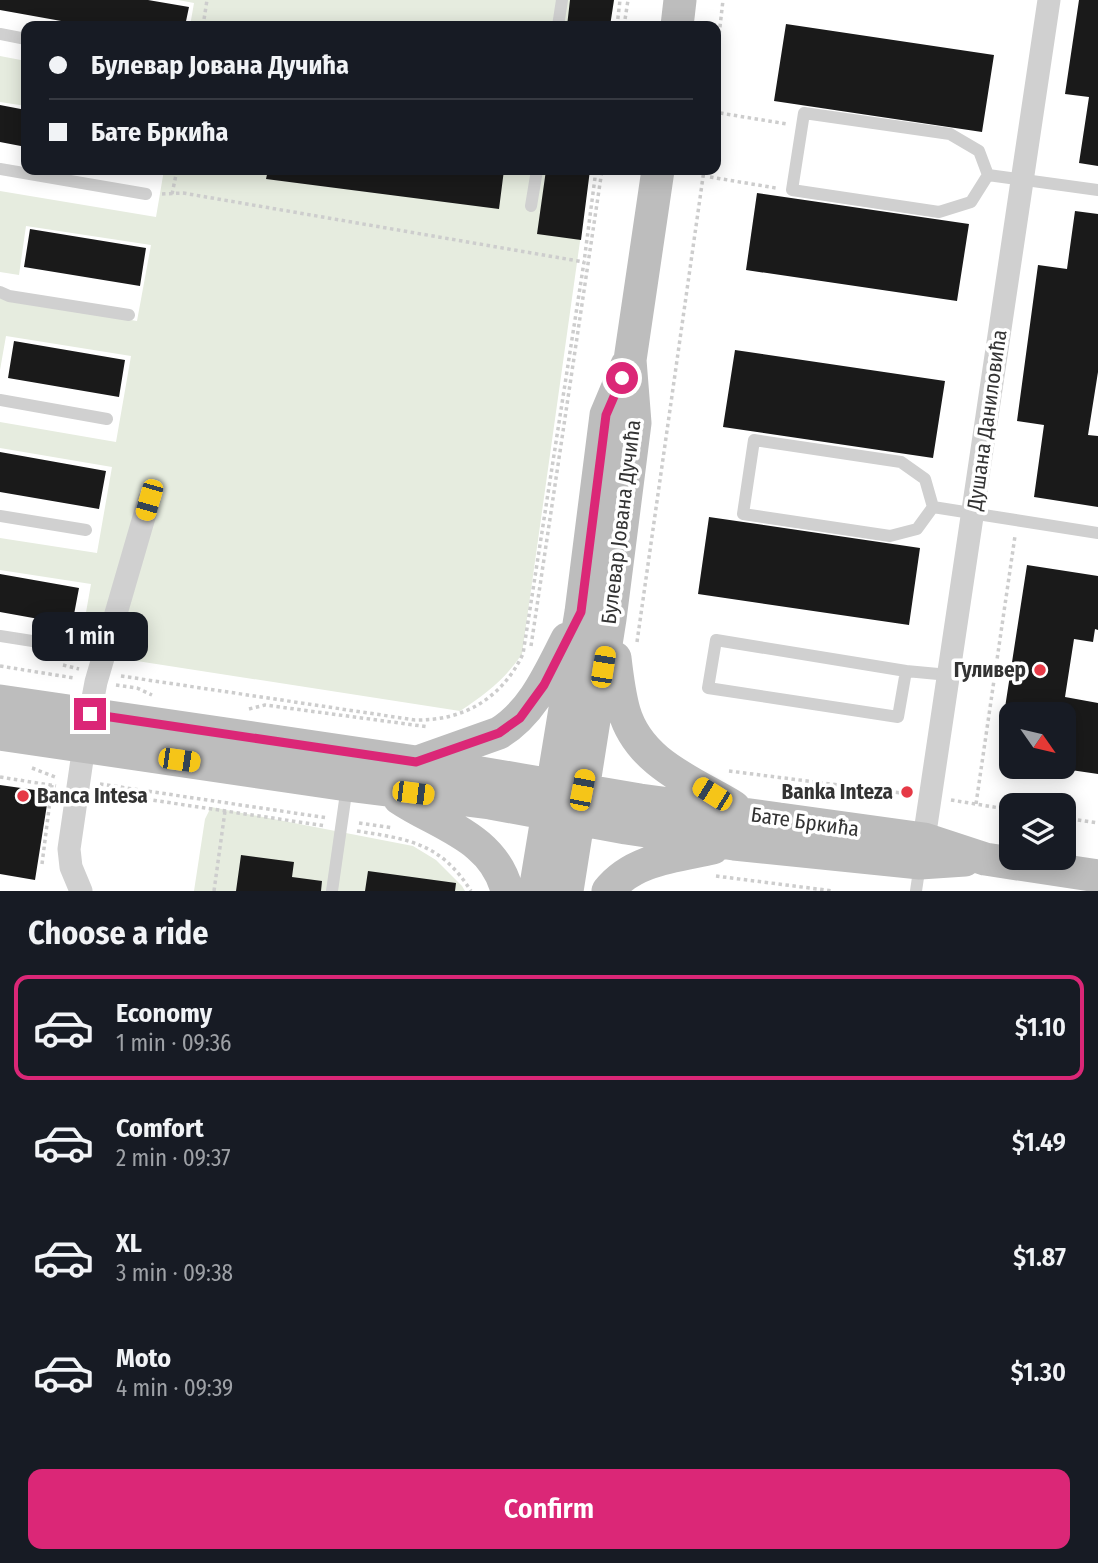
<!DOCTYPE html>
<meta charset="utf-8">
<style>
:root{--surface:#171b24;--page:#242831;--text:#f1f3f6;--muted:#9ea1a6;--line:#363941;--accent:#db2777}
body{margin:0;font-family:"Fira Sans Condensed",sans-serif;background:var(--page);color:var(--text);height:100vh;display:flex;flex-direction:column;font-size:26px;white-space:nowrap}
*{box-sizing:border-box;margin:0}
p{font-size:23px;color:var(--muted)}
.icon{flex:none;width:38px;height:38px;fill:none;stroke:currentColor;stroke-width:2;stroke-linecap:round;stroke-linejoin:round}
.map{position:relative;height:891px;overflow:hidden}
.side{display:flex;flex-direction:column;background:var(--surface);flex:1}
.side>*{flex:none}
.banner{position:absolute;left:21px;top:21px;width:700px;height:154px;border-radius:14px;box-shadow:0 4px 18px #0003;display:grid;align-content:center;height:154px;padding:0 28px;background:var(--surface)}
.needle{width:46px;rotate:124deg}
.controls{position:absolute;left:999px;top:702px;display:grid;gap:14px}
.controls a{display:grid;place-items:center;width:77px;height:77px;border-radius:14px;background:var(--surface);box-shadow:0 4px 18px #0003;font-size:35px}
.end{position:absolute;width:32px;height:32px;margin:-16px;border:9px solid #db2777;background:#fff;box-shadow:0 0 0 4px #fff}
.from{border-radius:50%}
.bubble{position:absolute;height:49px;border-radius:14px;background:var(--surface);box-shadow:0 4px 18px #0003;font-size:23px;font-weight:600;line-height:49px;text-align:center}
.car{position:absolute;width:21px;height:42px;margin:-21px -10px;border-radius:9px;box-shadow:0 0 5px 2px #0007;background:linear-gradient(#f5c518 24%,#345 0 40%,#f5c518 0 76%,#345 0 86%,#f5c518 0)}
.banner b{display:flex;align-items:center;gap:24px;height:66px;font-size:26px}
.banner b+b{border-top:2px solid var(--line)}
.banner i{width:18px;height:18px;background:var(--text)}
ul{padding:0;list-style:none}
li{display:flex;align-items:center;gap:21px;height:105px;margin:0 14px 10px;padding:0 14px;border:4px solid transparent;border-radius:14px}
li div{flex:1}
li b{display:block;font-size:26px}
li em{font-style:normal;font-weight:600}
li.current{border-color:var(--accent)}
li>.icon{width:63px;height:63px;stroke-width:1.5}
h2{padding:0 28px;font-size:32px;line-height:84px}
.primary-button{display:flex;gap:14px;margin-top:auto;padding:14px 28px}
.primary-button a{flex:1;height:80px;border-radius:14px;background:var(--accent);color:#fff;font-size:28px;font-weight:600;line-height:80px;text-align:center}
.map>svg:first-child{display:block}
.green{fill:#e6ecdf}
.building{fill:#1a1a1a}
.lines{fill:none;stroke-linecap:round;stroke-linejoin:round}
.path{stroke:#cdcdcd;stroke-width:3.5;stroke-dasharray:3.5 3.5;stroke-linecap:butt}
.lane{stroke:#d0d0d0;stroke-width:12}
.street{stroke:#d0d0d0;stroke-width:23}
.secondary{stroke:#bdbdbd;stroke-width:33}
.route{stroke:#db2777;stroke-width:9}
.poi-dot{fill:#e63946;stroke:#fff;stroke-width:2.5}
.labels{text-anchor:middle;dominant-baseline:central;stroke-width:7;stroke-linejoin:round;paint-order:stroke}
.street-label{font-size:21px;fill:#333;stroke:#fff}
.poi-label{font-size:21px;font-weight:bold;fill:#333;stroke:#fff;text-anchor:end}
</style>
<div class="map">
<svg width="1098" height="891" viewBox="0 0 1098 891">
<rect width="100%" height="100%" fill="#fff"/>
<path class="green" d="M 178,0 L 614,0 L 610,26 L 190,26 L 194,3 Z
M 0,56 L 26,61 L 26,106 L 0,102 Z
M 164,170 L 590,170 L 522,654 C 505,679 486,694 460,711 L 79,652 L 91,584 L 0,570 L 0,538 L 97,553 L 112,467 L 0,448 L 0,422 L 116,442 L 131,356 L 6,336 L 0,370 L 0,297 L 137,321 L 151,245 L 26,226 L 19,275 L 0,272 L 0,191 L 156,217 Z
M 211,807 L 413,846 L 436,860 L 462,886 L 465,891 L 194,891 L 205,819 Z"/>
<path class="building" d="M 0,0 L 148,0 L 189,7 L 185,26 L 89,26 L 0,10 Z
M 570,0 L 614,0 L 610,26 L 567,26 Z
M 1079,0 L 1098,0 L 1098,166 L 1079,163 L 1089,97 L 1065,94 Z
M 786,24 L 994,55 L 982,132 L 774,101 Z
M 0,105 L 26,110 L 26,147 L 0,142 Z
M 268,170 L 504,170 L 499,209 L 266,179 Z
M 546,170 L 590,170 L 581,240 L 537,234 Z
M 757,193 L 969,224 L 957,301 L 746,270 Z
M 1075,211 L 1098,214 L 1098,372 L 1088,435 L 1098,436 L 1098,507 L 1034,497 L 1044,425 L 1017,421 L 1038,265 L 1067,269 Z
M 30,229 L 146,248 L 140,286 L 24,267 Z
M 14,341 L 125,360 L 119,397 L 8,378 Z
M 735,350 L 945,381 L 933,458 L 723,427 Z
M 0,452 L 106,471 L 99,509 L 0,492 Z
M 709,517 L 920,548 L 909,625 L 698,594 Z
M 1027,565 L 1098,576 L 1098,630 L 1095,629 L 1093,642 L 1074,639 L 1065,697 L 1098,703 L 1098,774 L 1064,769 L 1064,714 L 1012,714 L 1012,742 L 1000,740 Z
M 0,574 L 79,588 L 72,625 L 0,612 Z
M 0,785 L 49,792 L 35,880 L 0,874 Z
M 241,855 L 294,862 L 292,877 L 322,881 L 321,891 L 236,891 Z
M 368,871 L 456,883 L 455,891 L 365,891 Z"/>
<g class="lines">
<path class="path" d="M 203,26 L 207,0
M 617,26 L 620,0
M 624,26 L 628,0
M 716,62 L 723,0
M 720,113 L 787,124
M 710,177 L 776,188
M 162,194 L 183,193 L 584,262
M 172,194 L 177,170
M 637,642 L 704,170
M 531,646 L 602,170
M 63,665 L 79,669
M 0,666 L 74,678
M 121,676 L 415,720 C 464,721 502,698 523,654 L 584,262 L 596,170
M 116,685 L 137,688 L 152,695
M 249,709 L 265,705 L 429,727
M 32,768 L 58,778
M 729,771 L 909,794
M 0,777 L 56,786
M 100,784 L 328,818
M 98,792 L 326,826
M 951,800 L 1012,810
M 976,804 L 1015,536
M 1064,818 L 1098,823
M 359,823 L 393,828
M 357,831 C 408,839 441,843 471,891
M 42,864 L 52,785
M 716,876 L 833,891
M 214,891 L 225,811"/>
<path class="lane" d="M 558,26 L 562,0
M 0,34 L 26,39
M 0,169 L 146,194
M 988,175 L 971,202 L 939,212 L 792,190 L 804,113 L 950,134 L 979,151 L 988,175 L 1098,190
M 531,206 L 537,170
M 0,292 L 9,296 L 129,315
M 0,400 L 107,419
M 933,507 L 917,529 L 890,536 L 743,514 L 754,440 L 901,462 L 925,479 L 933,507 L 1098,533
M 0,516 L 86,530
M 0,636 L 77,648
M 906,671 L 898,717 L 708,688 L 716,640 L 906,671 L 949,675
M 332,891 L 347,786
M 916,891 L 920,864"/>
<path class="street" d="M 90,714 L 96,682 L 149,500
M 924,839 L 1049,0
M 81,891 L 71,867 L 69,849 L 84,746"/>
<path class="secondary" d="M 677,26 L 680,0
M 615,658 C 617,675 619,693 624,711 C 639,763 691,781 734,807
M 0,701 L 416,762 L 640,800 L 924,839 L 985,859 L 1098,876
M 0,734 L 347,785 L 490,803 L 626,828 L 734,844 L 920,863 L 965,860
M 423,760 L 499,733 C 533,712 549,674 567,639
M 399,798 C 439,825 494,837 507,891
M 535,891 L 581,612 L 606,415 L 627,365
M 567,891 L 610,619 L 635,423 L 630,360 L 658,170
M 608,891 C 633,859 677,856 713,848"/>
</g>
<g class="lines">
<path class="route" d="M 90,714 L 416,762 L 499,733 L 520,718 L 544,685 L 581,612 L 606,415 L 622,378"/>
</g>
<g class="poi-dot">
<circle cx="1040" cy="670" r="7"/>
<circle cx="907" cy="792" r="7"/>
<circle cx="23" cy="796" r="7"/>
</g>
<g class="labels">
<g class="street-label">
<text transform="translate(987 420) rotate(-82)">Душана Даниловића</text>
<text transform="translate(621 522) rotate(-83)">Булевар Јована Дучића</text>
<text transform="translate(805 822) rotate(8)">Бате Бркића</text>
</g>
<g class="poi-label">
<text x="1026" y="670">Гуливер</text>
<text x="893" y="792">Banka Inteza</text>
<text x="37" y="796" text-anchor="start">Banca Intesa</text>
</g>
</g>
</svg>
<div class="controls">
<a><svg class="needle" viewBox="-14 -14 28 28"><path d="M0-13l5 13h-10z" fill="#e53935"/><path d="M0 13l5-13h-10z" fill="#9ea1a6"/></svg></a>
<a><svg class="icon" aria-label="layers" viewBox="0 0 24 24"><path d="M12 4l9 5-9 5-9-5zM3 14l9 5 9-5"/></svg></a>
</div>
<i class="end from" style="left:622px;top:378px"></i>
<i class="end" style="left:90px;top:714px"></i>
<div class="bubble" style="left:32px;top:612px;width:116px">1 min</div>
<i class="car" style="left:149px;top:500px;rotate:196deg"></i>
<i class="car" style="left:603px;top:667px;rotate:9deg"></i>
<i class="car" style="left:179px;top:760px;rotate:98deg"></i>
<i class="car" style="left:582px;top:790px;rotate:11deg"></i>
<i class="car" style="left:413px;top:793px;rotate:97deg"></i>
<i class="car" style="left:712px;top:794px;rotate:302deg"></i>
<div class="banner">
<b><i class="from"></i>Булевар Јована Дучића</b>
<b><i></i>Бате Бркића</b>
</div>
</div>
<section class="side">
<h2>Choose a ride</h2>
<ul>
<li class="current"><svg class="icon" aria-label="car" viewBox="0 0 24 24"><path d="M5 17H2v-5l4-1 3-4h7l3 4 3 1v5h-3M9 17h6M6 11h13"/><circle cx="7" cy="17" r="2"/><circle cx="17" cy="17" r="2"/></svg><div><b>Economy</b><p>1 min · 09:36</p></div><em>$1.10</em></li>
<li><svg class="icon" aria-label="car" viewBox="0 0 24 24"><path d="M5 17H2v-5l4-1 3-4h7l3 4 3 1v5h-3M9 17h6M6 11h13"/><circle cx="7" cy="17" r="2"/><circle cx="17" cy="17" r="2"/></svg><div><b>Comfort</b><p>2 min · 09:37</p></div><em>$1.49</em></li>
<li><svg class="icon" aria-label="car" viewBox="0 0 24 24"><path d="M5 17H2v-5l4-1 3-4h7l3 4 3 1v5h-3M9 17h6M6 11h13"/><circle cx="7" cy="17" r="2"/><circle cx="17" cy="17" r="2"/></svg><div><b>XL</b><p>3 min · 09:38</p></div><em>$1.87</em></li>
<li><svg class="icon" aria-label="car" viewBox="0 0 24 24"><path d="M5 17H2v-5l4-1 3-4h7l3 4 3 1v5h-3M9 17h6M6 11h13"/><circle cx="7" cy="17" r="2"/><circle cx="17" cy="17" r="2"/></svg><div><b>Moto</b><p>4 min · 09:39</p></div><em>$1.30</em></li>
</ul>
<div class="primary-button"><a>Confirm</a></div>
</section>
